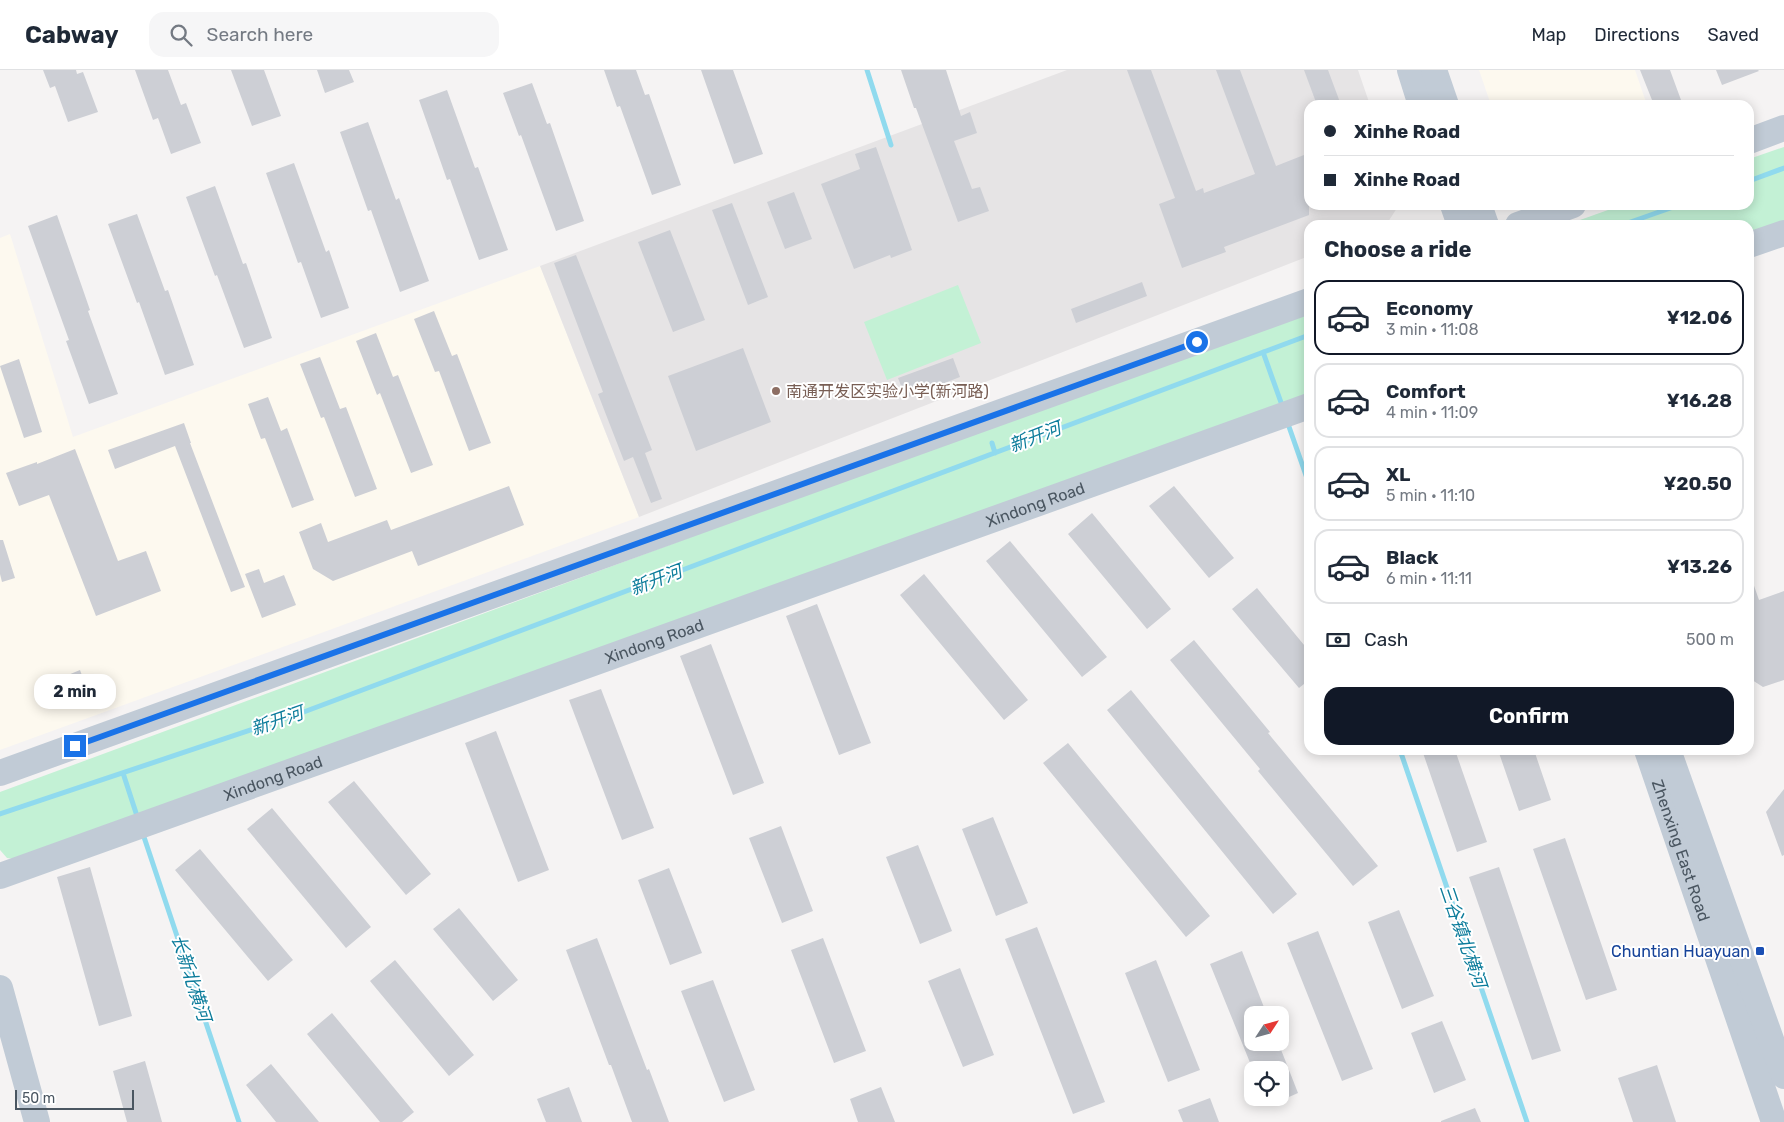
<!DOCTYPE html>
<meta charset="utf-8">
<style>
:root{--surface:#fff;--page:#f6f6f7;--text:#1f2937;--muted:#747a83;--line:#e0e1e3;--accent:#111827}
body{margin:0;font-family:Rubik,"Noto Sans SC",sans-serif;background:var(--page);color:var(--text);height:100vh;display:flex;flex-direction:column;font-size:19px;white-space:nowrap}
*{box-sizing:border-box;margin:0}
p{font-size:16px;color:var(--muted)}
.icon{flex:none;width:28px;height:28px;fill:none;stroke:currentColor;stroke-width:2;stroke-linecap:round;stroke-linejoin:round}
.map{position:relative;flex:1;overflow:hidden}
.panel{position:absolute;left:1304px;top:150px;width:450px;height:535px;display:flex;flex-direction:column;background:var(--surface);border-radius:15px;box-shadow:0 2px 12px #0003}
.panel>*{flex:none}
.hud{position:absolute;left:1304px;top:30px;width:450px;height:110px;border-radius:15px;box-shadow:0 2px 12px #0003;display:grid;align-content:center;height:110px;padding:0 20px;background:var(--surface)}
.needle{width:32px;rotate:54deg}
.controls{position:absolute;left:1244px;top:936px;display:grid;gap:10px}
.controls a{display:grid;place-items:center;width:45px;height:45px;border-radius:10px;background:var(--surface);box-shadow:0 2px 12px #0003;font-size:25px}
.scale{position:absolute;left:15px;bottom:12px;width:119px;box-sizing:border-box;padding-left:5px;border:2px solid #4a5661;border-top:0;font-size:14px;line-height:18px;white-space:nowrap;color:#4a5661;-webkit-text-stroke:4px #fff;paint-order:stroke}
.end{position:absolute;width:22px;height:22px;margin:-11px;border:6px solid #1a73e8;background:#fff;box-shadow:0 0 0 2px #fff}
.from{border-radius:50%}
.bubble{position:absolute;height:35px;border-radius:15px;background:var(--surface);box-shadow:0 2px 12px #0003;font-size:16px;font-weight:700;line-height:35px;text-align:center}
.hud b{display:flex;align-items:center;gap:18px;height:48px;font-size:19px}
.hud b+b{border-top:1px solid var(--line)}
.hud i{width:12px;height:12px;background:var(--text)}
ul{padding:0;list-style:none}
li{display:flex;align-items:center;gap:15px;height:75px;margin:0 10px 8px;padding:0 10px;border:2px solid var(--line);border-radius:15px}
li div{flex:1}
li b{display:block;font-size:19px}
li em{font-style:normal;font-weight:700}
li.on{border-color:var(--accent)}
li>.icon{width:45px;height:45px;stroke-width:1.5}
h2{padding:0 20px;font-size:22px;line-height:60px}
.pay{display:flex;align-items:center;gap:12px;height:55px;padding:0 20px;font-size:19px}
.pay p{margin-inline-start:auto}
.cta{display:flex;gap:10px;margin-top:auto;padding:10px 20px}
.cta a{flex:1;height:58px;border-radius:15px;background:var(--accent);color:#fff;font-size:20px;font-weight:700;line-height:58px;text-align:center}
header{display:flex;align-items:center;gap:30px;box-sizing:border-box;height:70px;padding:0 25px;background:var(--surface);border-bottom:1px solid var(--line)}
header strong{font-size:24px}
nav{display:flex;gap:28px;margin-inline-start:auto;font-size:18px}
.search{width:350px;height:45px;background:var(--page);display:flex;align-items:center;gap:12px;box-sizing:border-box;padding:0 18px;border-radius:15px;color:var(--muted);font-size:19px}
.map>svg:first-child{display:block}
.commercial{fill:#fdf9ef}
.education{fill:#e6e4e5}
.green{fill:#c3f1d5}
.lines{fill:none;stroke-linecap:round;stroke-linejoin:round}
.stream{stroke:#90daee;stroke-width:5}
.building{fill:#cdcfd5}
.secondary{stroke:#c1cbd6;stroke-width:26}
.route{stroke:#1a73e8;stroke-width:6}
.education-dot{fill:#8d6e63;stroke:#fff;stroke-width:2}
.transit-dot{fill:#1a4fb4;stroke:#fff;stroke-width:2}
.labels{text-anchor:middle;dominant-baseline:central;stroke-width:4;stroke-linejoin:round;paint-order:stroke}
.education-label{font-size:16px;fill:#785e54;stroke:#fff;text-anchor:start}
.street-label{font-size:16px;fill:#4a5661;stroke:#fff}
.transit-label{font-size:16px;fill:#164399;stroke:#fff;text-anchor:end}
.water-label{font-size:18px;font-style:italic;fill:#0c7c9b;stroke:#fff}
</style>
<header>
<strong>Cabway</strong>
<div class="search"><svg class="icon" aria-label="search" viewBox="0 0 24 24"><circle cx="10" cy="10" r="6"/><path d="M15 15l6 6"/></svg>Search here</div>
<nav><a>Map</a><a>Directions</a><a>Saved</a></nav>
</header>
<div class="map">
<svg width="1784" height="1052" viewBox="0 0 1784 1052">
<rect width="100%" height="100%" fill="#f5f3f3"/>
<path class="commercial" d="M 1479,0 L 1635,0 L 1647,35 L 1491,35 Z
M 10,164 L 73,367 L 540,196 L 639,447 L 0,680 L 0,168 Z"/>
<path class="education" d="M 1067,0 L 1358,0 L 1370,35 L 1309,35 L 1309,135 L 1399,135 L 1386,155 L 1309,155 L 1309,186 L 639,447 L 540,196 Z"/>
<path class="green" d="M 1784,77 L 1784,154 L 1749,167 L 1749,155 L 1566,155 L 1622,135 L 1749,135 L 1749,89 Z
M 958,215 L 981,273 L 887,310 L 864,252 Z
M 1309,239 L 1309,326 L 14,789 L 7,788 L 0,780 L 0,722 Z"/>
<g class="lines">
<path class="stream" d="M 867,0 L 891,75
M 1749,111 L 1784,98
M 1622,155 L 1679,135
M 1263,282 L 1283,338
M 1287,351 L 1309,414
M 992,373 L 995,383
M 1400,680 L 1527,1052
M 123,703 L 137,746
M 0,744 L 301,643 L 1309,265
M 143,764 L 239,1052"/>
</g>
<path class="building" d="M 43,0 L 76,0 L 77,4 L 83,2 L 98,42 L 68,52 L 55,16 L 50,18 Z
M 135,0 L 168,0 L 181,35 L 186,33 L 201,73 L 171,84 L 158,48 L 153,50 Z
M 231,0 L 264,0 L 281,46 L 252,56 Z
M 317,0 L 349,0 L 354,12 L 325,23 Z
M 604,0 L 636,0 L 645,25 L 649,24 L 681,115 L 652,125 L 620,36 L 617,37 Z
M 701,0 L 733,0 L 763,84 L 734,94 Z
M 901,0 L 946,0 L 961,46 L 970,42 L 977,63 L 954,71 L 972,119 L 980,117 L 989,141 L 958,152 L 916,38 L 914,38 Z
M 1127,0 L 1151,0 L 1196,121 L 1203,118 L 1204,123 L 1255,104 L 1216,0 L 1240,0 L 1276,96 L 1309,83 L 1309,145 L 1224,177 L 1226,182 L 1182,198 L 1159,134 L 1175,128 Z
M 1304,0 L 1328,0 L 1341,35 L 1317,35 Z
M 1640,0 L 1670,0 L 1681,30 L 1668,35 L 1654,35 Z
M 1716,0 L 1758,0 L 1759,1 L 1722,15 Z
M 532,13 L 547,54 L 550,53 L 584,151 L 556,161 L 521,65 L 519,66 L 503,23 Z
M 447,20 L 475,98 L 478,97 L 508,180 L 479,190 L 450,109 L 447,110 L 419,30 Z
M 368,52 L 396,130 L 399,128 L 429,211 L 400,222 L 371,140 L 368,141 L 340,62 Z
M 876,77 L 912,180 L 891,188 L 890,185 L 854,199 L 821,114 L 860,99 L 855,84 Z
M 294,93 L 326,182 L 329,180 L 349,238 L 321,248 L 301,192 L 298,193 L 266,103 Z
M 215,116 L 243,194 L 246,193 L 272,268 L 244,278 L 217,205 L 215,206 L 186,127 Z
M 794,122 L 812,169 L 785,179 L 767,132 Z
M 732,133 L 768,227 L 748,235 L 712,140 Z
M 137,144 L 165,221 L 168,220 L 194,295 L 165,305 L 139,232 L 137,233 L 108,154 Z
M 57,145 L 90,240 L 88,241 L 118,324 L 89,334 L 66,271 L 69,270 L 28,156 Z
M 670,160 L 705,250 L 673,262 L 638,172 Z
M 576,185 L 652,380 L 645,383 L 662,429 L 651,433 L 633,387 L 624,391 L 598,324 L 603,322 L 554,193 Z
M 1142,212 L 1147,226 L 1076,253 L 1071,239 Z
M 434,241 L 452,286 L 457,284 L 491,373 L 469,381 L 439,301 L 435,302 L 414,249 Z
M 376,263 L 393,307 L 398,305 L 433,395 L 411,403 L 380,323 L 377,325 L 356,271 Z
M 743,278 L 771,352 L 696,381 L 668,306 Z
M 320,287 L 340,339 L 346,337 L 377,419 L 355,427 L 324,347 L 321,348 L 300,294 Z
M 953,288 L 960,307 L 906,328 L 898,308 Z
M 19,289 L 42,362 L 24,368 L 0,296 Z
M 268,327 L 281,361 L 287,358 L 314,430 L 292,438 L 265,368 L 261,369 L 248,334 Z
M 184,353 L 191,373 L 190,373 L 245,517 L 231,522 L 175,376 L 115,399 L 108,380 Z
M 75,379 L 118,491 L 146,481 L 161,521 L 96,546 L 49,425 L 19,436 L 6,403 L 37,392 L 37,394 Z
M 509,416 L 524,455 L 418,496 L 412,481 L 333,511 L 313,499 L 299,462 L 321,453 L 328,472 L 387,450 L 391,460 Z
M 1174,416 L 1234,488 L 1209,508 L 1149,436 Z
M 1092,443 L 1171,539 L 1147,559 L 1068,464 Z
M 0,470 L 3,470 L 15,508 L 2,512 L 0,504 Z
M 1010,471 L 1107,587 L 1082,607 L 986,491 Z
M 259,499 L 264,513 L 284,505 L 296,535 L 262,548 L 245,504 Z
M 924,504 L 1028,630 L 1004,650 L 900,525 Z
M 1751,507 L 1759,530 L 1784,521 L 1784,610 L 1763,617 L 1749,608 L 1749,508 Z
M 1257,518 L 1309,581 L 1309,610 L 1299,618 L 1232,539 Z
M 817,534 L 871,673 L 839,685 L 786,546 Z
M 1194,570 L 1270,662 L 1268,663 L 1378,796 L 1353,816 L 1258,701 L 1260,699 L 1170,590 Z
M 711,574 L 764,713 L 733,725 L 680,586 Z
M 80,600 L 88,622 L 76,627 L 68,605 Z
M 601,619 L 654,758 L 622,770 L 569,630 Z
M 1131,620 L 1297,824 L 1273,844 L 1107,640 Z
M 496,661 L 549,800 L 518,812 L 465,673 Z
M 1068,673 L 1210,846 L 1186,867 L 1043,693 Z
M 1422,680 L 1455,680 L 1487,772 L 1457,782 Z
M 1498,680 L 1534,680 L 1551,730 L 1519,741 Z
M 354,711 L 431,804 L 406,825 L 328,732 Z
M 1784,719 L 1784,785 L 1782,786 L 1766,742 Z
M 272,738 L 371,857 L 346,878 L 247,759 Z
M 993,747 L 1028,833 L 996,846 L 962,759 Z
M 781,756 L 813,841 L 782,853 L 749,768 Z
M 1565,768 L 1617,920 L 1586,930 L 1533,779 Z
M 918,775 L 952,861 L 920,874 L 886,787 Z
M 200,779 L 293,890 L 268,911 L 175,800 Z
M 90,797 L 132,946 L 99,956 L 57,807 Z
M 1499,797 L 1561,981 L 1532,990 L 1469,807 Z
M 669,798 L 702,883 L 670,895 L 638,810 Z
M 459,838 L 518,910 L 493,931 L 433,859 Z
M 1399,840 L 1434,926 L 1402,939 L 1368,852 Z
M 1037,857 L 1105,1032 L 1073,1044 L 1005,869 Z
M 1318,861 L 1373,999 L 1342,1011 L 1287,873 Z
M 597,868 L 647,1000 L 649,999 L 669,1052 L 632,1052 L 611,995 L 609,995 L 566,880 Z
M 823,868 L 866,981 L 834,993 L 791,880 Z
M 1242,881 L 1267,945 L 1252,945 L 1252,972 L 1278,972 L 1298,1023 L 1280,1031 L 1280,1000 L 1253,1000 L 1210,894 Z
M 395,890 L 474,985 L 449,1006 L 370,911 Z
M 1156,890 L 1200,1000 L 1168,1012 L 1125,903 Z
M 960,898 L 994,985 L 963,997 L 928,911 Z
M 713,910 L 755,1020 L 724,1032 L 681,921 Z
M 332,943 L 414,1042 L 402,1052 L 380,1052 L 307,964 Z
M 1442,951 L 1466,1010 L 1434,1023 L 1411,963 Z
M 145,991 L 162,1052 L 127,1052 L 113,1001 Z
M 271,994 L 319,1052 L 276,1052 L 246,1015 Z
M 1657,995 L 1676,1052 L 1633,1052 L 1618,1008 Z
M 569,1017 L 582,1052 L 546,1052 L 537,1029 Z
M 881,1017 L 895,1052 L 858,1052 L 850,1029 Z
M 1210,1028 L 1219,1052 L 1183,1052 L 1178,1040 Z
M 1475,1038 L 1481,1052 L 1441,1052 L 1441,1051 Z"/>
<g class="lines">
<g class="secondary">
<path d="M 1410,0 L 1421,35"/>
<path d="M 1434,0 L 1446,35"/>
<path d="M 1749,71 L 1784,58"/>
<path d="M 1453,135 L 1460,155"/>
<path d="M 1479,135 L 1486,155"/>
<path d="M 1518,155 L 1573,135"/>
<path d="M 1749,175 L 1784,163"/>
<path id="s1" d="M 1647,680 L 1774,1052"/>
<path d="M 1668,680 L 1784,1006"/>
<path d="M 0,703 L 1309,231"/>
<path id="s2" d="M 0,806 L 1309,336"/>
<path d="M 0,918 L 37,1052"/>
</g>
</g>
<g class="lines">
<path class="route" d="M 75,676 L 1197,272"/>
</g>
<circle class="education-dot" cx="776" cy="321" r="5"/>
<rect class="transit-dot" x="1755" y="876" width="10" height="10" rx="2.5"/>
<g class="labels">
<g class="education-label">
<text x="786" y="321">南通开发区实验小学(新河路)</text>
</g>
<g class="street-label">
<text stroke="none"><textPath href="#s2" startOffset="1100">Xindong Road</textPath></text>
<text stroke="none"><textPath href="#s2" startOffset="695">Xindong Road</textPath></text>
<text stroke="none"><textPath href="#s2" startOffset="290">Xindong Road</textPath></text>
<text stroke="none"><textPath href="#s1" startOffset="106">Zhenxing East Road</textPath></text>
</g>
<g class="transit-label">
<text x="1750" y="881">Chuntian Huayuan</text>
</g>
<g class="water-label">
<text transform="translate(1035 367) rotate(-21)">新开河</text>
<text transform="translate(656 510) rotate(-21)">新开河</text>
<text transform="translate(277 651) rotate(-19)">新开河</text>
<text transform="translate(1463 866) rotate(71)">三谷镇北横河</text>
<text transform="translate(191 908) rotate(72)">长新北横河</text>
</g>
</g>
</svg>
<div class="controls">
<a><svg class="needle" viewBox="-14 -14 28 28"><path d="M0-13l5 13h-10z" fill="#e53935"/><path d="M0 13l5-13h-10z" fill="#747a83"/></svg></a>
<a><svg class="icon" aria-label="locate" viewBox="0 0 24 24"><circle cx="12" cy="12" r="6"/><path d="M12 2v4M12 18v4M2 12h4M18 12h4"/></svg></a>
</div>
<div class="scale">50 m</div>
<i class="end from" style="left:1197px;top:272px"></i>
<i class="end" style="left:75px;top:676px"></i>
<div class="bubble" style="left:34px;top:604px;width:82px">2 min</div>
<div class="hud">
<b><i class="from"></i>Xinhe Road</b>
<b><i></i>Xinhe Road</b>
</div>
<section class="panel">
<h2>Choose a ride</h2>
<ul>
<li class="on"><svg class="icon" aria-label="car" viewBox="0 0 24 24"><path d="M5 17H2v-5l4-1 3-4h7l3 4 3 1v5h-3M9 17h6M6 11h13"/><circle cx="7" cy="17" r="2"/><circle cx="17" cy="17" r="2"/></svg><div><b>Economy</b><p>3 min · 11:08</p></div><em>¥12.06</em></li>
<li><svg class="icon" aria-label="car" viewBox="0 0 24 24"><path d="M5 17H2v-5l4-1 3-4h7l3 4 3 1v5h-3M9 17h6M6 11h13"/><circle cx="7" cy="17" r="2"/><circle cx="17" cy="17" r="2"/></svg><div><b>Comfort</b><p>4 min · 11:09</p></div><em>¥16.28</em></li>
<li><svg class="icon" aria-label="car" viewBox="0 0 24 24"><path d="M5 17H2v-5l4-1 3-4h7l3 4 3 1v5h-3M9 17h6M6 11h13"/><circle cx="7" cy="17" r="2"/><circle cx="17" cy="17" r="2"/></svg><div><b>XL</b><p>5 min · 11:10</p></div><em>¥20.50</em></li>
<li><svg class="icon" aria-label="car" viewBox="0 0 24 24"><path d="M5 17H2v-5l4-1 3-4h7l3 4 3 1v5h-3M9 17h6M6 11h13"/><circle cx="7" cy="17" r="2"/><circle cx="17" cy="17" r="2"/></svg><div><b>Black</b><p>6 min · 11:11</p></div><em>¥13.26</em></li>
</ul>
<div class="pay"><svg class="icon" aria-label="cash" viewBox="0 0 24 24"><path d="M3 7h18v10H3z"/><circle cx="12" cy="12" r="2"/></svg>Cash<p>500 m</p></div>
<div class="cta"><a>Confirm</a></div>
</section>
</div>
